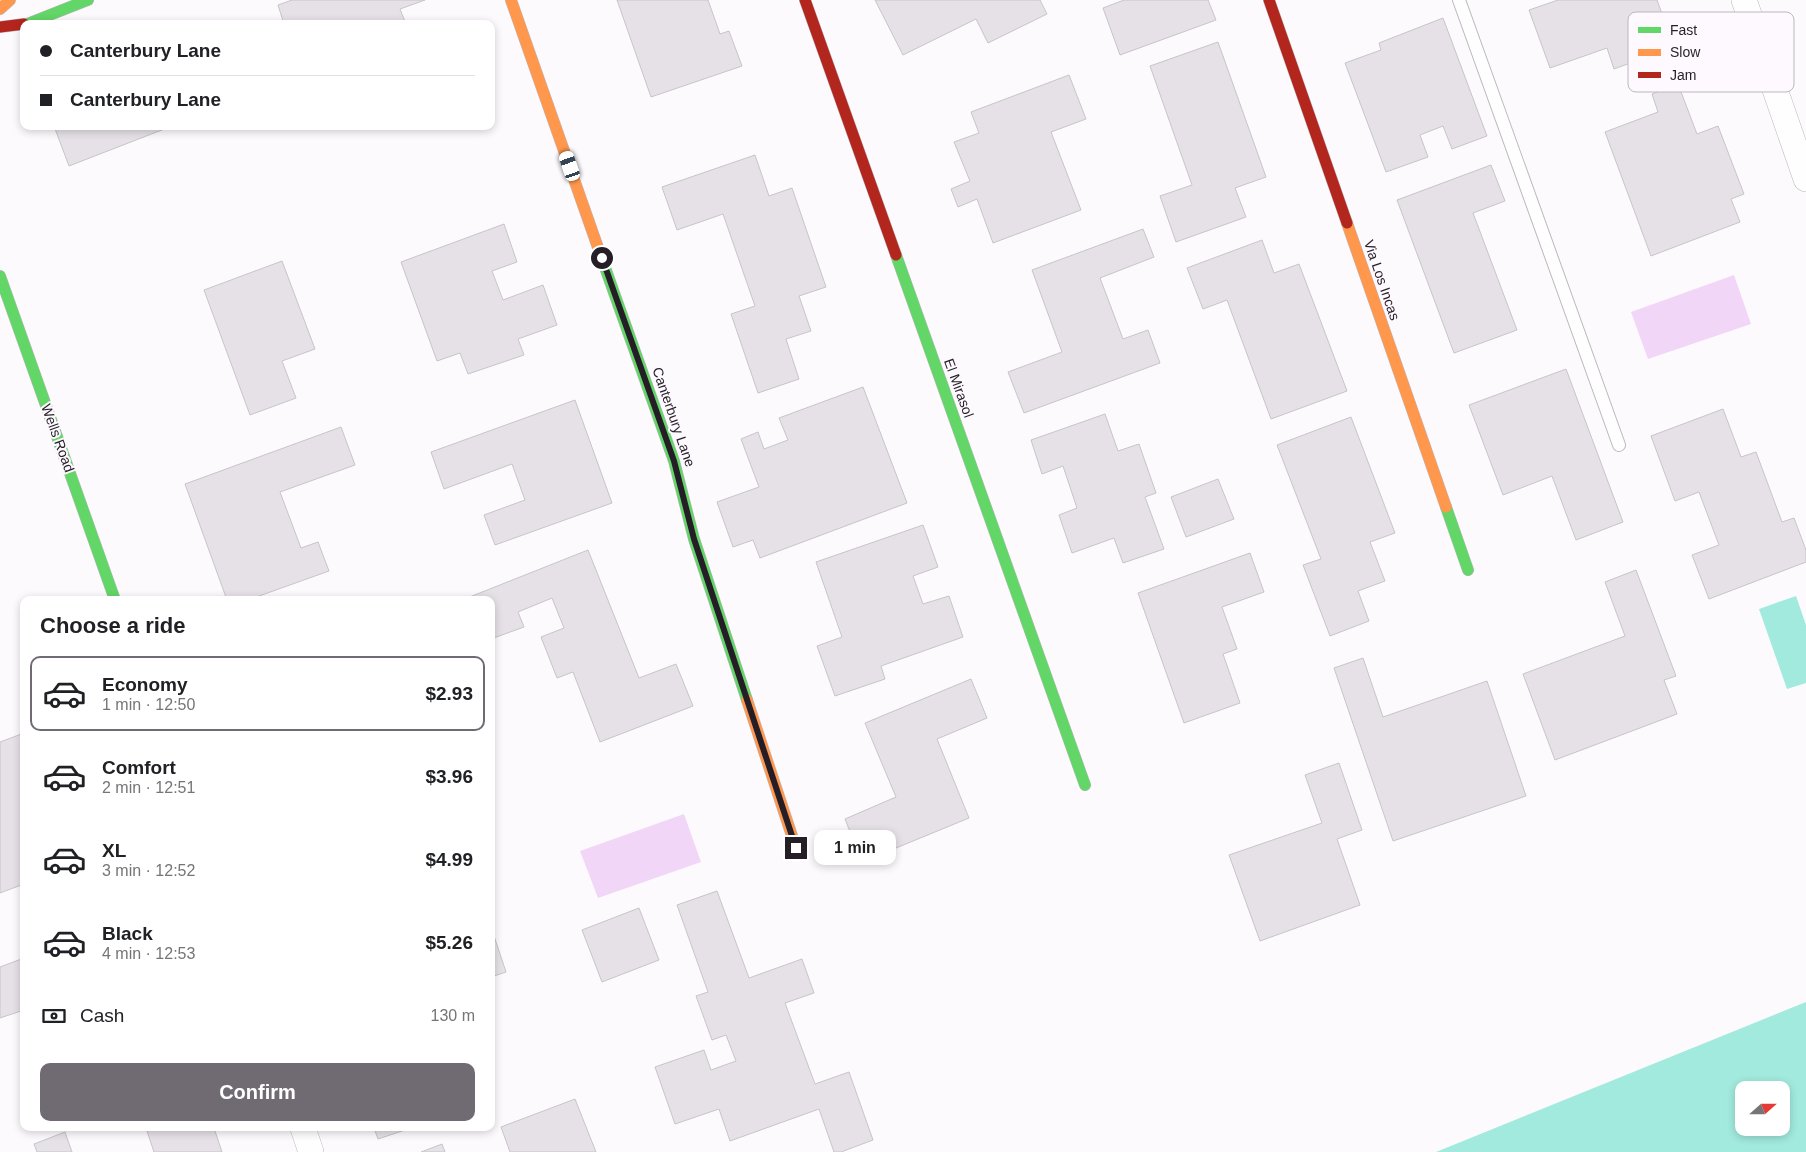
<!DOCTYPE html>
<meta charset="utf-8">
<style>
:root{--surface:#fff;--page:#f2f2f2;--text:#202124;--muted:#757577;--line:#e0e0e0;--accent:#706b72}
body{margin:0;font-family:Arial,sans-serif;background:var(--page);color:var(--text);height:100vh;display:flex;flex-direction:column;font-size:19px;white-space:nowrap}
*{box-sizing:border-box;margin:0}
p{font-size:16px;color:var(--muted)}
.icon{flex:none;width:28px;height:28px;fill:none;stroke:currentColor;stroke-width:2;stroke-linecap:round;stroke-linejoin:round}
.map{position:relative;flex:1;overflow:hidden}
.panel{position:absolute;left:20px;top:596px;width:475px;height:535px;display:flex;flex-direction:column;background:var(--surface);border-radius:10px;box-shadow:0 2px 8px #0003}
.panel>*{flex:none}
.top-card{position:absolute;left:20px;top:20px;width:475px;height:110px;border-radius:10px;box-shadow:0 2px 8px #0003;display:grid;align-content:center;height:110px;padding:0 20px;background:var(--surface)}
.needle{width:32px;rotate:69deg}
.controls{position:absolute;left:1735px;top:1081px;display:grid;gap:10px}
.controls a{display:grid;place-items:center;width:55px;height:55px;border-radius:10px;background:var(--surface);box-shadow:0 2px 8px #0003;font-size:25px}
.end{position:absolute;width:22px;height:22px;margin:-11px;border:6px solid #251e27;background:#fff;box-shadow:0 0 0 2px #fff}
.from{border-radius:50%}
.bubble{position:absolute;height:35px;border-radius:10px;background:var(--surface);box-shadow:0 2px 8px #0003;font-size:16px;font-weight:600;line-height:35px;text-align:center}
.car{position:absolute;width:15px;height:30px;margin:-15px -8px;border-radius:6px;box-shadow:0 0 4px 1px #0007;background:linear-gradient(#fff 24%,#345 0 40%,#fff 0 76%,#345 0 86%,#fff 0)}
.top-card b{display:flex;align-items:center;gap:18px;height:48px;font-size:19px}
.top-card b+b{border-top:1px solid var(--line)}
.top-card i{width:12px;height:12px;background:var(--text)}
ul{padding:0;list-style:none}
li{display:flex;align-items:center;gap:15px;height:75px;margin:0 10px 8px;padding:0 10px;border:2px solid transparent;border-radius:10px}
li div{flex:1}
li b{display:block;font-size:19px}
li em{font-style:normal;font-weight:600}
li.on{border-color:var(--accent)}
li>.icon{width:45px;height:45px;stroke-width:1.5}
h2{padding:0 20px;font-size:22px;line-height:60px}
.pay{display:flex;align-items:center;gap:12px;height:55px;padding:0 20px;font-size:19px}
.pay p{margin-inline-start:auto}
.action{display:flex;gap:10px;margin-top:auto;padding:10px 20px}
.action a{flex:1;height:58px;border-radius:10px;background:var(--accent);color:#fff;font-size:20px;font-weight:600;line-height:58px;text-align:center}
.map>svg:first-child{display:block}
.green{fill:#f1d6f8}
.water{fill:#a2eade;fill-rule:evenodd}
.building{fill:#e5e1e6;stroke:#c8c4ca}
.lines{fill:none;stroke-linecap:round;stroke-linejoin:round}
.lane-casing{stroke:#bdb9be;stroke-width:14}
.street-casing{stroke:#bdb9be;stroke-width:26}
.fast-casing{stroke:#bdb9be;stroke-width:12}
.slow-casing{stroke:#bdb9be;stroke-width:12}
.jam-casing{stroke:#bdb9be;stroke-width:12}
.lane{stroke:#fffeff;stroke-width:12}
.street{stroke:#fffeff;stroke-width:25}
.fast{stroke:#63d668;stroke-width:11}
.slow{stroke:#ff974d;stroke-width:11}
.jam{stroke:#b3261e;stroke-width:11}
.route{stroke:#251e27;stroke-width:6}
.labels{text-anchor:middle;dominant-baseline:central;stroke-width:4;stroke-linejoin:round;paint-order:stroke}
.street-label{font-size:14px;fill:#251e27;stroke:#fdf9fe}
.key{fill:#fdf9fe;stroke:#bcb7be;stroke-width:1}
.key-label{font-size:14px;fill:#251e27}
</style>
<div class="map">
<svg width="1806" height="1152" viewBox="0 0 1806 1152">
<rect width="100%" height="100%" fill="#fcfafd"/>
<path class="green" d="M 1734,275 L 1751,324 L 1648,359 L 1631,312 Z
M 684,814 L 701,862 L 598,898 L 580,851 Z"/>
<path class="water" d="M 1796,596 L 1806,625 L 1806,683 L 1787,689 L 1759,609 Z
M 1806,1002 L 1806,1152 L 1436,1152 ZM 1744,1090 L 1781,1090 L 1781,1128 L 1744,1128 Z"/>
<path class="building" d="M 292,0 L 425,0 L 400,9 L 406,24 L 338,24 L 337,22 L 332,24 L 284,24 L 278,5 Z
M 617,0 L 708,0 L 720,34 L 729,31 L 742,66 L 651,97 Z
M 875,0 L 1040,0 L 1047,14 L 988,43 L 976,19 L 903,55 Z
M 1124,0 L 1208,0 L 1216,20 L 1120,55 L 1103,8 Z
M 1558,0 L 1657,0 L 1674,47 L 1614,69 L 1607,48 L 1550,68 L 1529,10 Z
M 1443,18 L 1487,136 L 1452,149 L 1443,126 L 1420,135 L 1428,157 L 1386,172 L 1345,63 L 1381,50 L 1379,43 Z
M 1218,42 L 1266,177 L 1235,188 L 1246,217 L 1176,242 L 1160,196 L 1192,185 L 1150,66 Z
M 1069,75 L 1086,119 L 1051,132 L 1081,210 L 993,243 L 977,199 L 958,207 L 951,189 L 970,181 L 954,142 L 979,133 L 971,112 Z
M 1678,84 L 1697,134 L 1718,126 L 1744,194 L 1731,199 L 1740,222 L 1651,256 L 1605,132 L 1658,112 L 1652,94 Z
M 54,126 L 172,126 L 69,166 Z
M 755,155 L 769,196 L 792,188 L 826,287 L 799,296 L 811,331 L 786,339 L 799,379 L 758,393 L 731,314 L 755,306 L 723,214 L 677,230 L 662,187 Z
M 1491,165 L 1505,201 L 1473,213 L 1517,330 L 1454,353 L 1397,200 Z
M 504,224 L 517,262 L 492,271 L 503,300 L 543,285 L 557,325 L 518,339 L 524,355 L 468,374 L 460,353 L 437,361 L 401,262 Z
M 1143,229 L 1154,257 L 1100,278 L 1123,339 L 1148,330 L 1160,363 L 1024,413 L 1008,372 L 1062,352 L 1032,270 Z
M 1262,240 L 1274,273 L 1299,264 L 1347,391 L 1271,419 L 1227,300 L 1203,309 L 1187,268 Z
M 282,261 L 315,349 L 282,361 L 296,398 L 250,415 L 204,290 Z
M 1566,369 L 1623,522 L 1576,540 L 1552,476 L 1503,495 L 1469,405 Z
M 863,387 L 907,503 L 760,558 L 753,540 L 733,547 L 717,502 L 759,487 L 741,439 L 758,432 L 764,449 L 788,440 L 779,418 Z
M 575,400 L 612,503 L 495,545 L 484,515 L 525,500 L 512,464 L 444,489 L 431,452 Z
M 1723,409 L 1741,457 L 1756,452 L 1782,522 L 1794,518 L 1806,550 L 1806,562 L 1709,599 L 1692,555 L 1719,545 L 1699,492 L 1675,501 L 1651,436 Z
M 1105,414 L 1118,451 L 1139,444 L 1156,493 L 1145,497 L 1164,549 L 1123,563 L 1114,538 L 1072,553 L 1059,515 L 1077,508 L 1063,466 L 1042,474 L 1031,440 Z
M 1351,417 L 1395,533 L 1370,542 L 1385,581 L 1358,591 L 1369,621 L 1330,636 L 1303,565 L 1321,559 L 1277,445 Z
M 341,427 L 355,465 L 280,492 L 301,548 L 318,542 L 329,571 L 248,600 L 227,600 L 185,484 Z
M 1218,479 L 1234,519 L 1186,537 L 1171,497 Z
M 923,525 L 938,567 L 913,576 L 923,604 L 949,596 L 963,637 L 881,666 L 885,679 L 835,696 L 817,646 L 842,637 L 816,562 Z
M 588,550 L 639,678 L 676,664 L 693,706 L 600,742 L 573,672 L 557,678 L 541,637 L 564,628 L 552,598 L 518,612 L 524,627 L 491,639 L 491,600 L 462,600 Z
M 1250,553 L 1264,592 L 1222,607 L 1237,649 L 1223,654 L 1240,703 L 1184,723 L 1138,593 Z
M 1636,570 L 1676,676 L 1664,680 L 1677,714 L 1555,760 L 1523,674 L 1625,636 L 1605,582 Z
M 1363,658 L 1383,717 L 1487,681 L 1526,796 L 1393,841 L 1334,668 Z
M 971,679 L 987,718 L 937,739 L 969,818 L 862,862 L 845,819 L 896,797 L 865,723 Z
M 24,733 L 24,884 L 0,893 L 0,742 Z
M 1339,763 L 1362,830 L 1337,839 L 1360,905 L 1260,941 L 1229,855 L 1322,823 L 1305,775 Z
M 717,891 L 749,978 L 802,959 L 814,993 L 785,1003 L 815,1084 L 849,1072 L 873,1140 L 841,1152 L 834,1152 L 819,1109 L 730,1141 L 719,1109 L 675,1124 L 655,1067 L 704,1050 L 711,1070 L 736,1061 L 726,1035 L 712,1040 L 696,996 L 708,992 L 677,905 Z
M 639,908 L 659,960 L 602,982 L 582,930 Z
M 491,927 L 506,972 L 491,977 Z
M 24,958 L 24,1010 L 0,1018 L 0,967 Z
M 575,1099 L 596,1152 L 510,1152 L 501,1127 Z
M 146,1128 L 214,1128 L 222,1152 L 154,1152 Z
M 374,1128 L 411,1128 L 378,1139 Z
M 65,1132 L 72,1152 L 37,1152 L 34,1144 Z
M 442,1144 L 445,1152 L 421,1152 Z"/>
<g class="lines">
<g class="lane-casing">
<path id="lane" d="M 1459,0 L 1619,445"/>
</g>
<g class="street-casing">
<path id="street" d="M 1744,0 L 1806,179
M 303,1128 L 311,1152"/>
</g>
<g class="fast-casing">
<path id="fast" d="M 27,24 L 88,0
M 896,255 L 1085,785
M 602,259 L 674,461 L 694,539 L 747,700
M 0,276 L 115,600
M 1446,507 L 1468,570"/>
</g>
<g class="slow-casing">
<path id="slow" d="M 511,0 L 602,259
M 0,9 L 10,0
M 1347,223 L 1446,507
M 747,700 L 796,848"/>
</g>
<g class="jam-casing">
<path id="jam" d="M 805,0 L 896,255
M 1269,0 L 1347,223
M 0,27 L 24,24"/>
</g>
<use href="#lane" class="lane"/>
<use href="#street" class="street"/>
<use href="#fast" class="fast"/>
<use href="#slow" class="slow"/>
<use href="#jam" class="jam"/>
</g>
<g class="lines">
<path class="route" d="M 602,258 L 674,461 L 694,539 L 796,848"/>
</g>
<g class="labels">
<g class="street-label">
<text transform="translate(1382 280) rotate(71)">Via Los Incas</text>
<text transform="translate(959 388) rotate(70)">El Mirasol</text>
<text transform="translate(674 417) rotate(71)">Canterbury Lane</text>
<text transform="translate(58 438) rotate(70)">Wells Road</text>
</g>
</g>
<rect x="1628" y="12" width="166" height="80" rx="8" class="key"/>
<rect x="1638" y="27" width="23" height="6" fill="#63d668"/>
<rect x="1638" y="49" width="23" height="7" fill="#ff974d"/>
<rect x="1638" y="72" width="23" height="6" fill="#b3261e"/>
<g class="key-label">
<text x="1670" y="35">Fast</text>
<text x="1670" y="57">Slow</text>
<text x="1670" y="80">Jam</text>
</g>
</svg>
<div class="controls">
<a><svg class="needle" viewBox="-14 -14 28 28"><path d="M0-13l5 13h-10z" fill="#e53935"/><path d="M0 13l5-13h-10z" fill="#757577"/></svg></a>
</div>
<i class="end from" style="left:602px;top:258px"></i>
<i class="end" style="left:796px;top:848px"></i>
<div class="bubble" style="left:814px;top:830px;width:82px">1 min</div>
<i class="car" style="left:570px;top:166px;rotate:341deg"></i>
<div class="top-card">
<b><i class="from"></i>Canterbury Lane</b>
<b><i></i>Canterbury Lane</b>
</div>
<section class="panel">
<h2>Choose a ride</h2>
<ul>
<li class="on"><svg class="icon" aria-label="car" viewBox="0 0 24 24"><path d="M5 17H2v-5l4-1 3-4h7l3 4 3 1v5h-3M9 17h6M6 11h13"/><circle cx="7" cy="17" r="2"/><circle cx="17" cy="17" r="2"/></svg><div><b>Economy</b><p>1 min · 12:50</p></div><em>$2.93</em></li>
<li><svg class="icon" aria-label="car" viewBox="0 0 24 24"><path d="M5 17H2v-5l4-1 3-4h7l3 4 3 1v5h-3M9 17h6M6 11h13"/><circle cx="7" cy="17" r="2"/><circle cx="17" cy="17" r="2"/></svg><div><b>Comfort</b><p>2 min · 12:51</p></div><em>$3.96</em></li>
<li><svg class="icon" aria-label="car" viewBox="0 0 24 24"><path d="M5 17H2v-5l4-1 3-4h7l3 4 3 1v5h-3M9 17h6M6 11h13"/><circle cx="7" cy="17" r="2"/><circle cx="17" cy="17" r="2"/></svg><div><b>XL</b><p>3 min · 12:52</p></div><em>$4.99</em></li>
<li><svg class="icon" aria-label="car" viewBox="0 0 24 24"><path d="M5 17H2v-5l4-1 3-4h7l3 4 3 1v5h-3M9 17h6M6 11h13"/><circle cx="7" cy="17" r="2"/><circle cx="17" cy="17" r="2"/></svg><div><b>Black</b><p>4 min · 12:53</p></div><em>$5.26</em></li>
</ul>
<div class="pay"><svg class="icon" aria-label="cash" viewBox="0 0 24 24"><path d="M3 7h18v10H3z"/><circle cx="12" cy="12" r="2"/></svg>Cash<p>130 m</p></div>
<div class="action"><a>Confirm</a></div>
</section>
</div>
